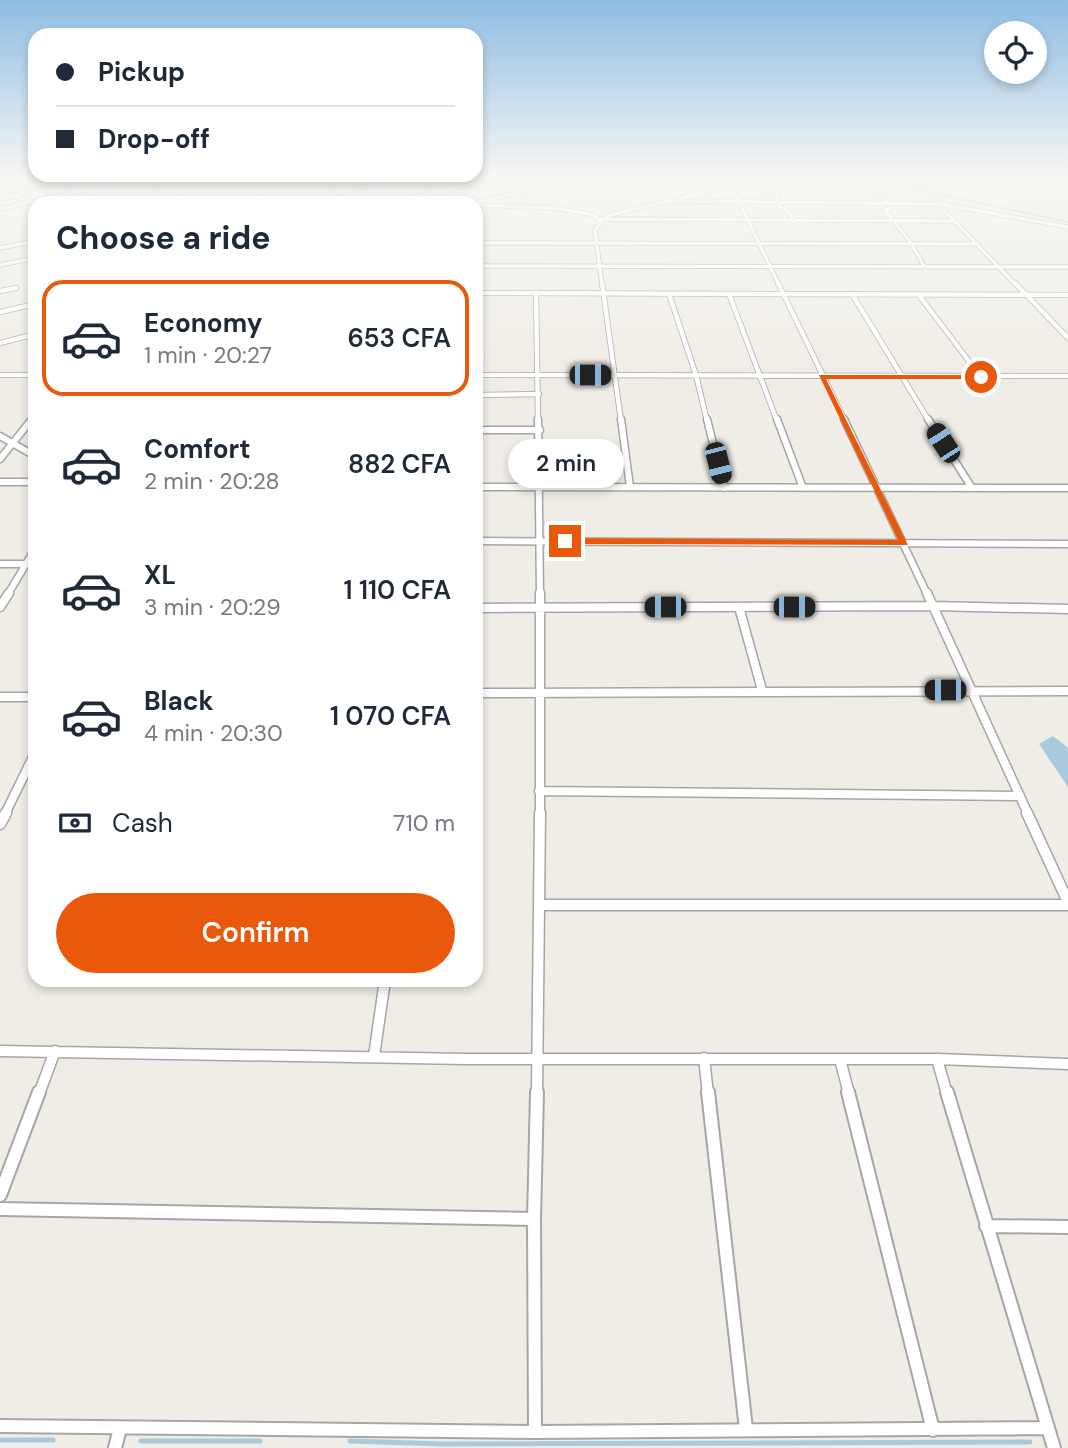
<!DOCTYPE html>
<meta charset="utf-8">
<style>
:root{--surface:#fff;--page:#f6f6f7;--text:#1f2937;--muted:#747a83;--line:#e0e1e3;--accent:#ea580c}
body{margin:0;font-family:"DM Sans",sans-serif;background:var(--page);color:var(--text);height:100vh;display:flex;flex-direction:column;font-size:26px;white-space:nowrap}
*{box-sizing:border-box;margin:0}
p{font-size:23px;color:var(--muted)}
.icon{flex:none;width:38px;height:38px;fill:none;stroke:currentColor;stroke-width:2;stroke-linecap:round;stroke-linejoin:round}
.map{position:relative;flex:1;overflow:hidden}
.details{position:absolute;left:28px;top:196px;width:455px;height:791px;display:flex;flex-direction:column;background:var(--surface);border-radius:21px;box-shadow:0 4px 10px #0003}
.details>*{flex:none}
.top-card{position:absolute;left:28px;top:28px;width:455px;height:154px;border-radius:21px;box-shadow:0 4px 10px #0003;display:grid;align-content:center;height:154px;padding:0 28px;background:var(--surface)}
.controls{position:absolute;left:984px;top:21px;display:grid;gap:14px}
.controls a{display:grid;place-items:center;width:63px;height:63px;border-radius:50%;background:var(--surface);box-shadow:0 4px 10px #0003;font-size:35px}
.end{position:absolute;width:32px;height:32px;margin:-16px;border:9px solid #ea580c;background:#fff;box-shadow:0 0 0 4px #fff}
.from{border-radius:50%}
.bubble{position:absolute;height:49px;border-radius:24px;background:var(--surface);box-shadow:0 4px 10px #0003;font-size:23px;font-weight:600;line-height:49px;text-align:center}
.car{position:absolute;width:21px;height:42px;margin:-21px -10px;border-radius:9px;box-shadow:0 0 5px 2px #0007;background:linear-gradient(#222 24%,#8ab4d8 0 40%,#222 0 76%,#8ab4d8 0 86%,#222 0)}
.top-card b{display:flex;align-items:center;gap:24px;height:66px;font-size:26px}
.top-card b+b{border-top:2px solid var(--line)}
.top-card i{width:18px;height:18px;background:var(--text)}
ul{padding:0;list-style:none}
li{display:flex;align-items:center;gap:21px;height:116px;margin:0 14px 10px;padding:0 14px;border:4px solid transparent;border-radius:21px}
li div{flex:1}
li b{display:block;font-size:26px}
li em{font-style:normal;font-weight:600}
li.selected{border-color:var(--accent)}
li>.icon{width:63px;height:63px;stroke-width:1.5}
h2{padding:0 28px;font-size:32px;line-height:84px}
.pay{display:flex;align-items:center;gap:18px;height:77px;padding:0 28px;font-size:26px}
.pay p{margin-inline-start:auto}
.cta{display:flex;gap:14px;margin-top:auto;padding:14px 28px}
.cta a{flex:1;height:80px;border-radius:42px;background:var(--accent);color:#fff;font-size:28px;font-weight:600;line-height:80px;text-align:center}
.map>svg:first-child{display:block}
.water{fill:#a8cadc}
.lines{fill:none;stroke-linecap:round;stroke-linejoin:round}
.stream-far1{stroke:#a8cadc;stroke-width:2}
.stream{stroke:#a8cadc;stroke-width:5}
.minor-far5-casing{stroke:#a6a6a6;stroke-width:5}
.minor-far4-casing{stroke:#a6a6a6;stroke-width:6}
.minor-far3-casing{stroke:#a6a6a6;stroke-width:9}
.minor-far2-casing{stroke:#a6a6a6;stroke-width:11}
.minor-far1-casing{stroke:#a6a6a6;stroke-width:13}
.minor-casing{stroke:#a6a6a6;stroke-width:16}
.minor-far5{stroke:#fff;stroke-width:3.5}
.minor-far4{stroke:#fff;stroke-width:4.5}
.minor-far3{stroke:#fff;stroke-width:6}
.minor-far2{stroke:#fff;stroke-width:8}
.minor-far1{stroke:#fff;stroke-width:10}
.minor{stroke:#fff;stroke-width:12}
.route{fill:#ea580c}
</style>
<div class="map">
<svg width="1068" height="1448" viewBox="0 0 1068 1448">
<rect width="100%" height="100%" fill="#f0ede6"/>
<path class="water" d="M 1053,736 L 1068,748 L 1068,787 L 1039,744 Z"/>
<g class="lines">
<path class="stream-far1" d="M 859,177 L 1068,222"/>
<path class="stream" d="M 0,1440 L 53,1440
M 141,1441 L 260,1441
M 350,1441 L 443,1444 L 1030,1442"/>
<g class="minor-far5-casing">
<path id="minor-far5" d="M 63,177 L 113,203
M 135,177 L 189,203
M 209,177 L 263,199
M 262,177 L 274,181
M 416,177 L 466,203
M 607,177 L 670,201 L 938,204 L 1016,285
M 768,177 L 777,195 L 778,205 L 790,214 L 794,222
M 878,177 L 973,189 L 981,183 L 1068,185
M 0,182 L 6,183 L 19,197
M 773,184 L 868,185 L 888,203
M 731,185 L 779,285
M 0,193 L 30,201
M 323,196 L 412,177
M 681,198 L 763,177
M 261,203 L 277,177
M 319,203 L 335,177
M 386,203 L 502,177
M 475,203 L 586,177
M 888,203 L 890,209 L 885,210 L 911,243 L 924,266
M 940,204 L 1068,227
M 476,205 L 554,208 L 594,215 L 597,219 L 955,221
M 0,209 L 141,177
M 606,216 L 669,201
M 597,219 L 602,222 L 595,230 L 602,285
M 476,243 L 978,244
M 0,248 L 35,241
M 0,265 L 35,258
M 476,266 L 1068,267"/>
</g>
<g class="minor-far4-casing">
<path id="minor-far4" d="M 602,283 L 621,421
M 778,283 L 845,421
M 1015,283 L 1068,338
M 0,291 L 16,288
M 476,293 L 1068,295
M 536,293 L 538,421
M 669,294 L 696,375 L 707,421
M 729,294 L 777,421
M 852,294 L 929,421
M 918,294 L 981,377
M 0,312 L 35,304
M 0,343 L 35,334
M 0,375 L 35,375
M 476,375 L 1068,376
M 476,395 L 539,394
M 31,421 L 35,416"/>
</g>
<g class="minor-far3-casing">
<path id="minor-far3" d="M 538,419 L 540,594
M 621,419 L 630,487
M 707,419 L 724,488
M 777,419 L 803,488
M 844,419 L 927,594
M 928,419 L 972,488
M 476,430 L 540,430
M 0,436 L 35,456
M 0,459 L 32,419
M 0,482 L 35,482
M 476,487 L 1068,488
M 476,541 L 1068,544
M 0,564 L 35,564
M 8,594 L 35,549"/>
</g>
<g class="minor-far2-casing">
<path id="minor-far2" d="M 540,593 L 540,814
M 927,593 L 1028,814
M 0,607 L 9,593
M 739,607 L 762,690
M 476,608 L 932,606 L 1068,609
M 476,693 L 1068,691
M 0,697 L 35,697
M 539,791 L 1020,796
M 5,814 L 35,753"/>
</g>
<g class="minor-far1-casing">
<path id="minor-far1" d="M 1027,813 L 1068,902
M 0,824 L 6,813
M 539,905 L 1068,905
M 0,1051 L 466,1059 L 937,1059 L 1068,1064
M 374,1056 L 385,980
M 704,1058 L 708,1094
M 840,1059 L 849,1094
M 937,1059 L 947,1094
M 39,1094 L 55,1051
M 537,1094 L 540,813"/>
</g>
<g class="minor-casing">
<path id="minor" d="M 708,1092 L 746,1429
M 848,1092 L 933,1430
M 947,1092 L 1054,1448
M 0,1195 L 39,1092
M 0,1209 L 534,1219
M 986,1226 L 1068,1227
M 0,1426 L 535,1432 L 1047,1428
M 535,1432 L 534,1219 L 537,1092
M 115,1448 L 120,1428"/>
</g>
<use href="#minor-far5" class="minor-far5"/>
<use href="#minor-far4" class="minor-far4"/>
<use href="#minor-far3" class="minor-far3"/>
<use href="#minor-far2" class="minor-far2"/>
<use href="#minor-far1" class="minor-far1"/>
<use href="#minor" class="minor"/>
</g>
<linearGradient id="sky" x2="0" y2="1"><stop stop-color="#8ebde3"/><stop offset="0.47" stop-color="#f8f7f4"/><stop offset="1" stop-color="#f8f7f4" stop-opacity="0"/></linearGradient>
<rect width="1068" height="379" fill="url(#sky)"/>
<path class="route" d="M 819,375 L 981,375 L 984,377 L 981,379 L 826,379 L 908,545 L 565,544 L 561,541 L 565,538 L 898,540 Z"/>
</svg>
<div class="controls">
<a><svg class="icon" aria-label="locate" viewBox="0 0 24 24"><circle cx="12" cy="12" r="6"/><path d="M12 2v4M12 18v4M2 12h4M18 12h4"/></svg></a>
</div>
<i class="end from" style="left:981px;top:377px"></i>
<i class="end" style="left:565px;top:541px"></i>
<div class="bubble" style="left:508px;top:439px;width:116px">2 min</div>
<i class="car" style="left:590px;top:375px;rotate:90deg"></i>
<i class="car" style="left:943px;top:443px;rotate:327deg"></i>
<i class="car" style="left:718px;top:463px;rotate:166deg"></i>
<i class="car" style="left:665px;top:607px;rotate:270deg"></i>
<i class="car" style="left:794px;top:607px;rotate:90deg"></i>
<i class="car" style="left:945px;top:690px;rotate:270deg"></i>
<div class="top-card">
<b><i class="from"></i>Pickup</b>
<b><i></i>Drop-off</b>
</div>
<section class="details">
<h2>Choose a ride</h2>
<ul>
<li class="selected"><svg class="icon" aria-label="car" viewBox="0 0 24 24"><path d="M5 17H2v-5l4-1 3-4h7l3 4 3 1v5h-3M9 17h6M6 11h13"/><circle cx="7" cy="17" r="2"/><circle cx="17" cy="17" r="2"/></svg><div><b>Economy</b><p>1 min · 20:27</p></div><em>653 CFA</em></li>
<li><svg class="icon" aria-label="car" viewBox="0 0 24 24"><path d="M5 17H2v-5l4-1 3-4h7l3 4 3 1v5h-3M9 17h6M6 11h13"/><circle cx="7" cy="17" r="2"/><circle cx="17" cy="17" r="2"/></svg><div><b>Comfort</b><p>2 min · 20:28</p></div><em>882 CFA</em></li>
<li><svg class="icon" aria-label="car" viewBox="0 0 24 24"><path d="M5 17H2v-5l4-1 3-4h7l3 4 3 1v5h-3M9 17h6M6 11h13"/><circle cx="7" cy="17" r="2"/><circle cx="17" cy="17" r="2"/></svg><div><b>XL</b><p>3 min · 20:29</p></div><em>1 110 CFA</em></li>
<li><svg class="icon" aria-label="car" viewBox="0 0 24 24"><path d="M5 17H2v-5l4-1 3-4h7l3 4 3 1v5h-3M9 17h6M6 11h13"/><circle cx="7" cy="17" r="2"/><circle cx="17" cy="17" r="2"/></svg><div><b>Black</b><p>4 min · 20:30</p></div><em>1 070 CFA</em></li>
</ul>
<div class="pay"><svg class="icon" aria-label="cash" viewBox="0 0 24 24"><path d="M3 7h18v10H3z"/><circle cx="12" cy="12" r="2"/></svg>Cash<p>710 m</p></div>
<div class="cta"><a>Confirm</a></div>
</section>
</div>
